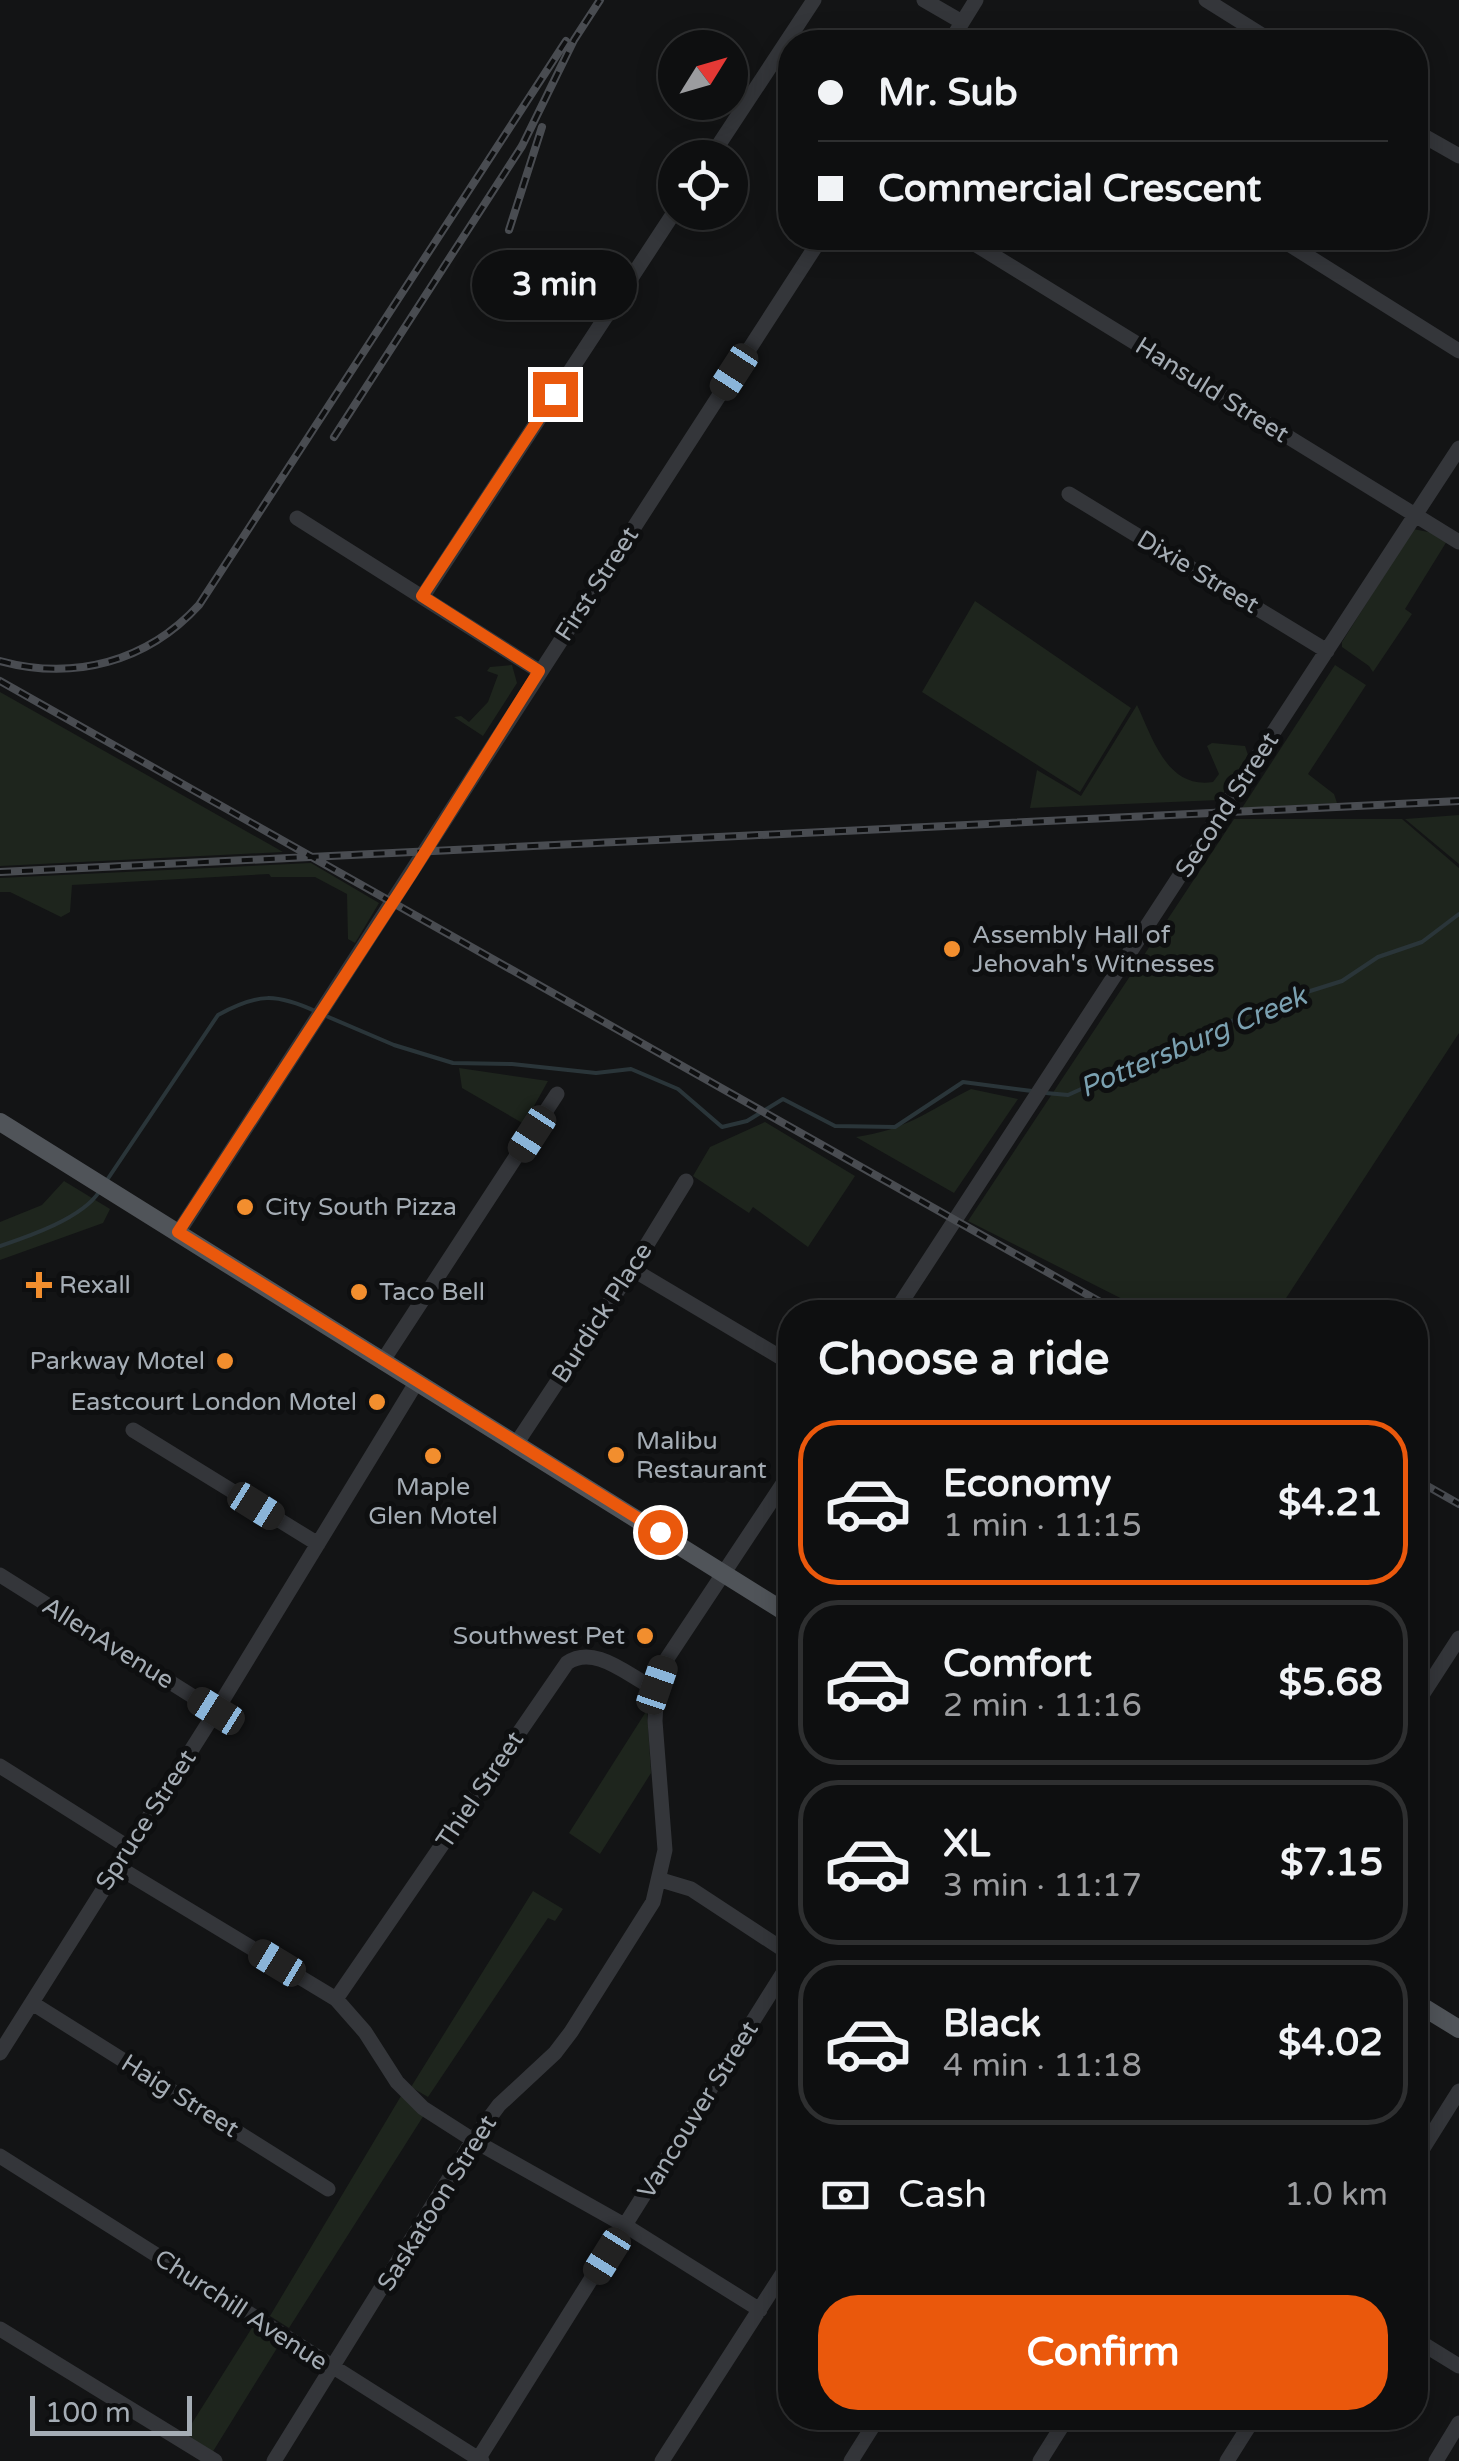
<!DOCTYPE html>
<meta charset="utf-8">
<style>
:root{--surface:#0e0f10;--page:#1c1d1e;--text:#f1f3f6;--muted:#9b9c9f;--line:#2e2f30;--accent:#ea580c}
body{margin:0;font-family:"Varela Round",sans-serif;background:var(--page);color:var(--text);height:100vh;display:flex;flex-direction:column;font-size:38px;white-space:nowrap}
*{box-sizing:border-box;margin:0}
p{font-size:32px;color:var(--muted)}
.icon{flex:none;width:55px;height:55px;fill:none;stroke:currentColor;stroke-width:2;stroke-linecap:round;stroke-linejoin:round}
.map{position:relative;flex:1;overflow:hidden}
.panel{position:absolute;left:778px;top:1300px;width:650px;height:1130px;display:flex;flex-direction:column;background:var(--surface);border-radius:40px;box-shadow:0 5px 25px #0003,0 0 0 2px var(--line)}
.panel>*{flex:none}
.guide{position:absolute;left:778px;top:30px;width:650px;height:220px;border-radius:40px;box-shadow:0 5px 25px #0003,0 0 0 2px var(--line);display:grid;align-content:center;height:220px;padding:0 40px;background:var(--surface)}
.needle{width:65px;rotate:53deg}
.buttons{position:absolute;left:658px;top:30px;display:grid;gap:20px}
.buttons a{display:grid;place-items:center;width:90px;height:90px;border-radius:50%;background:var(--surface);box-shadow:0 5px 25px #0003,0 0 0 2px var(--line);font-size:50px}
.scale{position:absolute;left:30px;bottom:25px;width:162px;box-sizing:border-box;padding-left:10px;border:5px solid #a5adb5;border-top:0;font-size:28px;line-height:35px;white-space:nowrap;color:#a5adb5;-webkit-text-stroke:8px #0e0f10;paint-order:stroke}
.end{position:absolute;width:45px;height:45px;margin:-22px;border:12px solid #ea580c;background:#fff;box-shadow:0 0 0 5px #fff}
.from{border-radius:50%}
.bubble{position:absolute;height:70px;border-radius:35px;background:var(--surface);box-shadow:0 5px 25px #0003,0 0 0 2px var(--line);font-size:32px;font-weight:700;line-height:70px;text-align:center}
.car{position:absolute;width:30px;height:60px;margin:-30px -15px;border-radius:12px;box-shadow:0 0 8px 2px #0007;background:linear-gradient(#222 24%,#8ab4d8 0 40%,#222 0 76%,#8ab4d8 0 86%,#222 0)}
.guide b{display:flex;align-items:center;gap:35px;height:95px;font-size:38px}
.guide b+b{border-top:2px solid var(--line)}
.guide i{width:25px;height:25px;background:var(--text)}
ul{padding:0;list-style:none}
li{display:flex;align-items:center;gap:30px;height:165px;margin:0 20px 15px;padding:0 20px;border:5px solid var(--line);border-radius:40px}
li div{flex:1}
li b{display:block;font-size:38px}
li em{font-style:normal;font-weight:700}
li.on{border-color:var(--accent)}
li>.icon{width:90px;height:90px;stroke-width:1.5}
h2{padding:0 40px;font-size:45px;line-height:120px}
.pay{display:flex;align-items:center;gap:25px;height:110px;padding:0 40px;font-size:38px}
.pay p{margin-inline-start:auto}
.button{display:flex;gap:20px;margin-top:auto;padding:20px 40px}
.button a{flex:1;height:115px;border-radius:40px;background:var(--accent);color:#fff;font-size:40px;font-weight:700;line-height:115px;text-align:center}
.map>svg:first-child{display:block}
.green{fill:#1e251d}
.lines{fill:none;stroke-linecap:round;stroke-linejoin:round}
.stream{stroke:#2a3539;stroke-width:4}
.minor{stroke:#34363a;stroke-width:15}
.major{stroke:#505459;stroke-width:18}
.rail-casing{stroke:#494c51;stroke-width:8}
.rail{stroke:#0e0f10;stroke-width:4;stroke-dasharray:11;stroke-linecap:butt}
.route{stroke:#ea580c;stroke-width:12}
.poi-dot{fill:#f28e2e;stroke:#0e0f10;stroke-width:4}
.labels{text-anchor:middle;dominant-baseline:central;stroke-width:10;stroke-linejoin:round;paint-order:stroke}
.street-label{font-size:25px;fill:#a5adb5;stroke:#0e0f10}
.poi-label{font-size:25px;fill:#a5adb5;stroke:#0e0f10;text-anchor:start}
.water-label{font-size:28px;font-style:italic;fill:#7ba1b1;stroke:#0e0f10}
</style>
<div class="map">
<svg width="1459" height="2461" viewBox="0 0 1459 2461">
<rect width="100%" height="100%" fill="#131415"/>
<path class="green" d="M 1413,529 L 1433,533 L 1447,541 L 1405,609 L 1412,614 L 1373,672 L 1369,666 L 1342,647 L 1342,642 Z
M 975,601 L 1131,708 L 1080,792 L 922,692 Z
M 512,665 L 517,683 L 483,736 L 454,717 L 461,716 L 469,722 L 488,702 L 498,675 L 487,671 L 490,667 Z
M 1335,665 L 1366,685 L 1308,774 L 1334,794 L 1337,803 L 1242,808 Z
M 0,692 L 283,852 L 0,866 Z
M 1137,705 C 1153,739 1167,789 1213,782 L 1219,774 L 1207,746 L 1212,743 L 1245,746 L 1248,755 L 1219,800 L 1030,808 L 1037,770 L 1081,796 Z
M 1459,815 L 1459,864 L 1405,819 Z
M 1234,819 L 1402,819 L 1459,868 L 1459,1033 L 1277,1312 L 1148,1312 L 968,1221 Z
M 311,863 L 379,903 L 355,943 L 348,939 L 347,894 L 315,877 L 271,877 L 269,874 L 72,885 L 70,912 L 61,917 L 10,892 L 0,892 L 0,878 Z
M 459,1068 L 548,1081 L 524,1124 L 462,1088 Z
M 971,1089 L 1018,1099 L 954,1193 L 856,1137 C 906,1130 928,1111 971,1089 Z
M 765,1122 L 855,1176 L 808,1247 L 753,1207 L 749,1213 L 693,1176 L 710,1147 Z
M 64,1181 L 110,1209 L 103,1223 L 0,1260 L 0,1222 L 42,1205 Z
M 647,1710 L 651,1773 L 600,1854 L 569,1833 Z
M 533,1891 L 563,1909 L 555,1921 L 548,1918 L 428,2097 L 411,2087 Z
M 401,2096 L 424,2115 L 289,2328 L 270,2316 Z
M 255,2323 L 282,2340 L 212,2453 L 184,2436 Z"/>
<g class="lines">
<path class="stream" d="M 326,1016 L 394,1045 L 453,1063 L 512,1064 L 596,1073 L 631,1069 L 678,1089 L 722,1127 L 747,1121 L 783,1099 L 835,1126 L 895,1127 L 963,1082 L 1032,1091
M 1046,1093 L 1068,1095 L 1269,1004 L 1342,981 L 1378,957 L 1422,942 L 1459,914
M 107,1180 L 218,1015 C 258,993 276,993 317,1012
M 0,1246 C 30,1236 82,1218 99,1192"/>
<path class="minor" d="M 924,0 L 962,22
M 1206,0 L 1273,42
M 950,42 L 976,0
M 1415,131 L 1459,156
M 710,158 L 814,0
M 965,238 L 1459,542
M 1279,238 L 1459,351
M 1069,494 L 1327,651
M 297,518 L 539,671
M 423,596 L 675,211
M 178,1233 L 821,238
M 632,1269 L 790,1363
M 903,1300 L 924,1312
M 895,1312 L 1459,448
M 382,1362 L 557,1094
M 133,1430 L 318,1544
M 516,1444 L 632,1269 L 686,1181
M 0,1575 L 216,1711
M 1415,1706 L 1459,1638
M 0,1766 L 128,1847
M 116,1866 L 336,1999 L 365,2032 L 397,2082 L 423,2108 L 473,2140 L 626,2226 L 760,2310
M 661,1880 L 691,1889 L 790,1954
M 336,1999 L 567,1663 C 593,1645 624,1672 648,1685 L 657,1685
M 32,2003 L 328,2189
M 0,2053 L 216,1711 L 416,1383
M 0,2156 L 482,2461
M 1415,2161 L 1459,2091
M 0,2329 L 215,2461
M 1415,2339 L 1459,2366
M 274,2461 L 473,2140 L 499,2105 L 555,2053 L 571,2032 L 653,1902 L 665,1850 L 655,1721 L 657,1685 L 664,1663 L 790,1473
M 477,2461 L 790,1962
M 662,2461 L 790,2262
M 851,2461 L 878,2418
M 1040,2461 L 1067,2418
M 1227,2461 L 1254,2418
M 1436,2461 L 1459,2423"/>
<path class="major" d="M 0,1122 L 790,1615
M 1415,2002 L 1459,2029"/>
<g class="rail-casing">
<path id="rail" d="M 509,230 L 542,127
M 334,437 L 522,146 L 574,40 L 600,0
M 0,661 C 74,681 147,662 199,605 L 566,41
M 0,681 L 1118,1312
M 0,872 L 1459,801
M 1415,1479 L 1459,1504"/>
</g>
<use href="#rail" class="rail"/>
</g>
<g class="lines">
<path class="route" d="M 555,394 L 422,596 L 539,671 L 412,873 L 178,1232 L 660,1532"/>
</g>
<g class="poi-dot">
<circle cx="952" cy="949" r="10"/>
<circle cx="245" cy="1207" r="10"/>
<path d="M34 1270h10v10h10v10h-10v10h-10v-10h-10v-10h10z"/>
<circle cx="359" cy="1292" r="10"/>
<circle cx="225" cy="1361" r="10"/>
<circle cx="377" cy="1402" r="10"/>
<circle cx="616" cy="1455" r="10"/>
<circle cx="433" cy="1456" r="10"/>
<circle cx="645" cy="1636" r="10"/>
</g>
<g class="labels">
<g class="street-label">
<text transform="translate(1212 390) rotate(32)">Hansuld Street</text>
<text transform="translate(1198 572) rotate(31)">Dixie Street</text>
<text transform="translate(597 584) rotate(-57)">First Street</text>
<text transform="translate(1227 805) rotate(-57)">Second Street</text>
<text transform="translate(602 1313) rotate(-57)">Burdick Place</text>
<text transform="translate(108 1643) rotate(32)">AllenAvenue</text>
<text transform="translate(480 1790) rotate(-56)">Thiel Street</text>
<text transform="translate(146 1820) rotate(-57)">Spruce Street</text>
<text transform="translate(180 2096) rotate(32)">Haig Street</text>
<text transform="translate(698 2110) rotate(-58)">Vancouver Street</text>
<text transform="translate(437 2203) rotate(-58)">Saskatoon Street</text>
<text transform="translate(241 2310) rotate(33)">Churchill Avenue</text>
</g>
<g class="poi-label">
<text x="972" y="935">Assembly Hall of<tspan x="972" dy="29">Jehovah's Witnesses</tspan></text>
<text x="265" y="1207">City South Pizza</text>
<text x="59" y="1285">Rexall</text>
<text x="379" y="1292">Taco Bell</text>
<text x="205" y="1361" text-anchor="end">Parkway Motel</text>
<text x="357" y="1402" text-anchor="end">Eastcourt London Motel</text>
<text x="636" y="1441">Malibu<tspan x="636" dy="29">Restaurant</tspan></text>
<text x="433" y="1487" text-anchor="middle">Maple<tspan x="433" dy="29">Glen Motel</tspan></text>
<text x="625" y="1636" text-anchor="end">Southwest Pet</text>
</g>
<g class="water-label">
<text transform="translate(1193 1042) rotate(-23)">Pottersburg Creek</text>
</g>
</g>
</svg>
<div class="buttons">
<a><svg class="needle" viewBox="-14 -14 28 28"><path d="M0-13l5 13h-10z" fill="#e53935"/><path d="M0 13l5-13h-10z" fill="#9b9c9f"/></svg></a>
<a><svg class="icon" aria-label="locate" viewBox="0 0 24 24"><circle cx="12" cy="12" r="6"/><path d="M12 2v4M12 18v4M2 12h4M18 12h4"/></svg></a>
</div>
<div class="scale">100 m</div>
<i class="end from" style="left:660px;top:1532px"></i>
<i class="end" style="left:555px;top:394px"></i>
<div class="bubble" style="left:472px;top:250px;width:165px">3 min</div>
<i class="car" style="left:734px;top:372px;rotate:213deg"></i>
<i class="car" style="left:532px;top:1134px;rotate:213deg"></i>
<i class="car" style="left:256px;top:1506px;rotate:122deg"></i>
<i class="car" style="left:657px;top:1685px;rotate:19deg"></i>
<i class="car" style="left:216px;top:1711px;rotate:302deg"></i>
<i class="car" style="left:277px;top:1963px;rotate:301deg"></i>
<i class="car" style="left:607px;top:2256px;rotate:212deg"></i>
<div class="guide">
<b><i class="from"></i>Mr. Sub</b>
<b><i></i>Commercial Crescent</b>
</div>
<section class="panel">
<h2>Choose a ride</h2>
<ul>
<li class="on"><svg class="icon" aria-label="car" viewBox="0 0 24 24"><path d="M5 17H2v-5l4-1 3-4h7l3 4 3 1v5h-3M9 17h6M6 11h13"/><circle cx="7" cy="17" r="2"/><circle cx="17" cy="17" r="2"/></svg><div><b>Economy</b><p>1 min · 11:15</p></div><em>$4.21</em></li>
<li><svg class="icon" aria-label="car" viewBox="0 0 24 24"><path d="M5 17H2v-5l4-1 3-4h7l3 4 3 1v5h-3M9 17h6M6 11h13"/><circle cx="7" cy="17" r="2"/><circle cx="17" cy="17" r="2"/></svg><div><b>Comfort</b><p>2 min · 11:16</p></div><em>$5.68</em></li>
<li><svg class="icon" aria-label="car" viewBox="0 0 24 24"><path d="M5 17H2v-5l4-1 3-4h7l3 4 3 1v5h-3M9 17h6M6 11h13"/><circle cx="7" cy="17" r="2"/><circle cx="17" cy="17" r="2"/></svg><div><b>XL</b><p>3 min · 11:17</p></div><em>$7.15</em></li>
<li><svg class="icon" aria-label="car" viewBox="0 0 24 24"><path d="M5 17H2v-5l4-1 3-4h7l3 4 3 1v5h-3M9 17h6M6 11h13"/><circle cx="7" cy="17" r="2"/><circle cx="17" cy="17" r="2"/></svg><div><b>Black</b><p>4 min · 11:18</p></div><em>$4.02</em></li>
</ul>
<div class="pay"><svg class="icon" aria-label="cash" viewBox="0 0 24 24"><path d="M3 7h18v10H3z"/><circle cx="12" cy="12" r="2"/></svg>Cash<p>1.0 km</p></div>
<div class="button"><a>Confirm</a></div>
</section>
</div>
